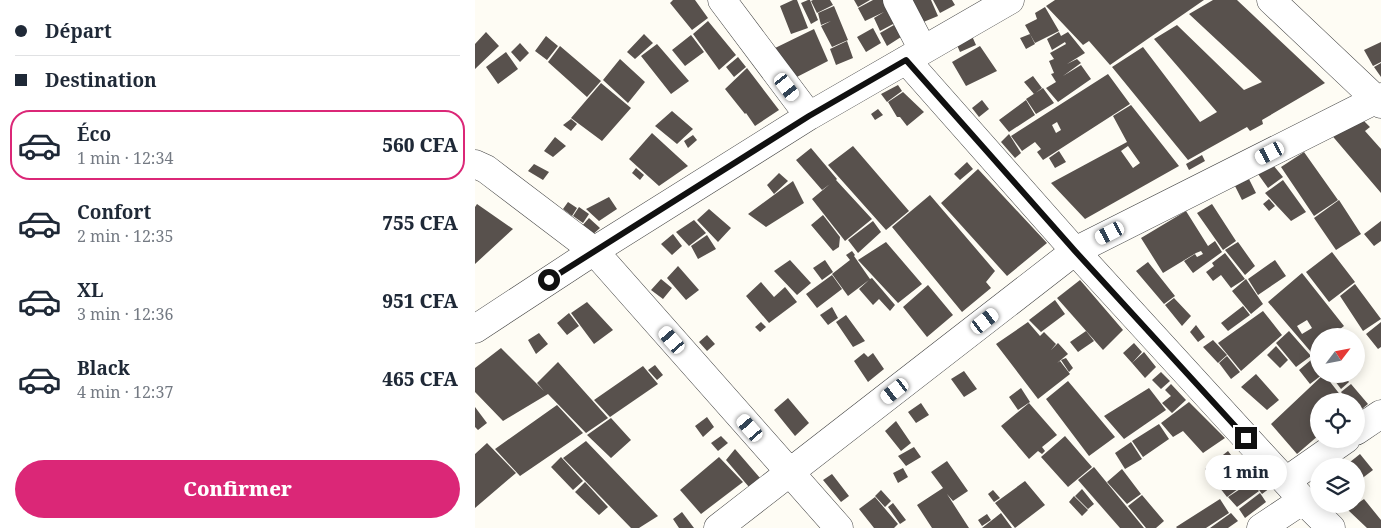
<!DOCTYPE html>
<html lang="fr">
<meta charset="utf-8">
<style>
:root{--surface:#fff;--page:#f6f6f7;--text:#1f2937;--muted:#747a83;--line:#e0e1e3;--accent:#db2777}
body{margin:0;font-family:"Noto Serif",serif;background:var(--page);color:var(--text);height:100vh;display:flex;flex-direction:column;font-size:19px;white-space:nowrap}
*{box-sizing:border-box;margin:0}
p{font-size:16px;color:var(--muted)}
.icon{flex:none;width:28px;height:28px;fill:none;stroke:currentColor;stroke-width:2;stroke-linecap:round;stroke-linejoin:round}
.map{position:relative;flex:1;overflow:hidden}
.drawer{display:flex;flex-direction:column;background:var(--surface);width:475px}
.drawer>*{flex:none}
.top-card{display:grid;align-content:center;height:110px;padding:0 15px;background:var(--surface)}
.needle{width:32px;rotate:58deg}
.buttons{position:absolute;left:835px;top:328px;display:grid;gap:10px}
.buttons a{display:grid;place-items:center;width:55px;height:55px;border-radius:50%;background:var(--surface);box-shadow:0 2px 12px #0003;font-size:25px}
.end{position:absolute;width:22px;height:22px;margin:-11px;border:6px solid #101010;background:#fff;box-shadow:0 0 0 2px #fff}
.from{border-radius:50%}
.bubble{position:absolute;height:35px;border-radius:18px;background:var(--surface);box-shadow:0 2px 12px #0003;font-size:16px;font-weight:800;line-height:35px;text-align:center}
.car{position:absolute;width:15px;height:30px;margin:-15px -8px;border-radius:6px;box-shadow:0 0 4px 1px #0007;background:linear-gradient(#fff 24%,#345 0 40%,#fff 0 76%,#345 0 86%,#fff 0)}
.top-card b{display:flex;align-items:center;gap:18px;height:48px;font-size:19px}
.top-card b+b{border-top:1px solid var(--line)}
.top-card i{width:12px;height:12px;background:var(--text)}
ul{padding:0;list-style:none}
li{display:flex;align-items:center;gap:15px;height:70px;margin:0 10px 8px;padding:0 5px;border:2px solid transparent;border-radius:20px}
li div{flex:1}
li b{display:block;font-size:19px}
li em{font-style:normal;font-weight:800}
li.selected{border-color:var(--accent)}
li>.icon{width:45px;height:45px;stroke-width:1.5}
.cta{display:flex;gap:10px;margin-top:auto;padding:10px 15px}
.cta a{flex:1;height:58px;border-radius:30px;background:var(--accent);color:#fff;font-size:20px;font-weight:800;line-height:58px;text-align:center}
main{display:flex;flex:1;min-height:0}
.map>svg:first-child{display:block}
.building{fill:#58514d;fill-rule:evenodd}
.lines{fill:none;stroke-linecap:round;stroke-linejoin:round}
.street-casing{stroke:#434343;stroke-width:29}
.street{stroke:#fff;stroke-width:28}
.route{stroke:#101010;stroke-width:6}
</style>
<main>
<section class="drawer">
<div class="top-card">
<b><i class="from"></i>Départ</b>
<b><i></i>Destination</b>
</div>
<ul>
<li class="selected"><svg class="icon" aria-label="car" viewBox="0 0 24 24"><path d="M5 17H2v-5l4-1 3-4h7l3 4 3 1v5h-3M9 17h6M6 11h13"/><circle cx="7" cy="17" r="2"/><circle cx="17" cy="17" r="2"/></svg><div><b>Éco</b><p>1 min · 12:34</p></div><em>560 CFA</em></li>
<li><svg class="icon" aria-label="car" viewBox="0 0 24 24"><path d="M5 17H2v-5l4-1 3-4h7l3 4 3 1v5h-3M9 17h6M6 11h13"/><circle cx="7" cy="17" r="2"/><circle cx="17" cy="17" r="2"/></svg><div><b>Confort</b><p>2 min · 12:35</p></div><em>755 CFA</em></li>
<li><svg class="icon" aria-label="car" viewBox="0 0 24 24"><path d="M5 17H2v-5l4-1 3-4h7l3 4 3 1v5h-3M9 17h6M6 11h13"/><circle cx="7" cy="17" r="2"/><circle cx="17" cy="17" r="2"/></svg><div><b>XL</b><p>3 min · 12:36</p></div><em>951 CFA</em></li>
<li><svg class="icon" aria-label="car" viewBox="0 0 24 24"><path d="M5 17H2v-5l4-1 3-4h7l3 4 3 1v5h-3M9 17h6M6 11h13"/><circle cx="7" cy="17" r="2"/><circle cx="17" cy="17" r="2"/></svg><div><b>Black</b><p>4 min · 12:37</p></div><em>465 CFA</em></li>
</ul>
<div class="cta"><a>Confirmer</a></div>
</section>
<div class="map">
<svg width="906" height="528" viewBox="0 0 906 528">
<rect width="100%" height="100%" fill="#fefcf4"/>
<path class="building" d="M 198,0 L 220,0 L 233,18 L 217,30 L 195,3 Z
M 318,0 L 322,0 L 333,28 L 316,34 L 305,6 Z
M 333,0 L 335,0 L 343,20 L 336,24 L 326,3 Z
M 338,0 L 355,0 L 358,5 L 342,13 L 336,1 Z
M 379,0 L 395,0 L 383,7 Z
M 398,0 L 409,0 L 420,23 L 405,31 L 399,18 L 409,12 L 390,21 L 383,8 Z
M 437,0 L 456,0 L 463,16 L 446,23 Z
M 458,0 L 477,0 L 480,5 L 465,13 Z
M 580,0 L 729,0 L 635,65 L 614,41 L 608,45 L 571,6 Z
M 738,0 L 762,0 L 850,83 L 787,120 L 788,124 L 775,131 L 772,127 L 713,160 L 637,67 L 668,47 L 725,122 L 742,112 L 679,39 L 702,25 L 769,90 L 787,82 L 714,14 Z
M 359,6 L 373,40 L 357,47 L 346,26 L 356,21 L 346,25 L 343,13 Z
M 570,7 L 584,31 L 560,43 L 550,25 L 562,19 L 560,13 Z
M 233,21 L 261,55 L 244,70 L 218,34 Z
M 419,25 L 426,37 L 412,46 L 405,33 Z
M 398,28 L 406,43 L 391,52 L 382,37 Z
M 339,29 L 353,61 L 316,80 L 296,50 Z
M 11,32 L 24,46 L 0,69 L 0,44 Z
M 584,32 L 586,36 L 593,32 L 610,53 L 592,64 L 602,59 L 606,63 L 588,76 L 606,65 L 616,79 L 583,102 L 571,88 L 581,82 L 576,74 L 579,73 L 574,61 L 579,59 L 575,53 L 591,44 L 590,42 L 577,50 L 572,39 Z
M 169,34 L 178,43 L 160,59 L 152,52 Z
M 555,34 L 560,44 L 551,49 L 545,38 Z
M 216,35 L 229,52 L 210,66 L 197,50 Z
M 71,36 L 83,46 L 72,60 L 60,51 Z
M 497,36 L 501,45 L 485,52 L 481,43 Z
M 372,41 L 378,58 L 361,65 L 355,49 Z
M 906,42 L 906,62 L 898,66 L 889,50 Z
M 45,43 L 54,53 L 45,62 L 36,52 Z
M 182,44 L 214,81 L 196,94 L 166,56 Z
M 85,46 L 126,81 L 112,97 L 73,62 Z
M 505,46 L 522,71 L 491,86 L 477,62 Z
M 31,52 L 43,69 L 23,84 L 11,67 Z
M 263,57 L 271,67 L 259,77 L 251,67 Z
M 145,59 L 170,82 L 153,103 L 128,80 Z
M 906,63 L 906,77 L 899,67 Z
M 272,68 L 304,110 L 280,126 L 271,113 L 270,114 L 250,89 Z
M 633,74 L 655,104 L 568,160 L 562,152 L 566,149 L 560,142 L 547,151 L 536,136 ZM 582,122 L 586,130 L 581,133 L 577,125 Z
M 558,76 L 567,88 L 559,94 L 549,82 Z
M 126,83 L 156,108 L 127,141 L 96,118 Z
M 423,85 L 427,91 L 412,102 L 406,94 Z
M 568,88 L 579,103 L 561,114 L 551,99 Z
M 428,92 L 449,112 L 432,126 L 425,117 L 422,117 L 413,102 Z
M 507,100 L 514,109 L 504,117 L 497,108 Z
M 551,100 L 560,115 L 534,132 L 524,120 Z
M 656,105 L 704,166 L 610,219 L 576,183 L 652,142 L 638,116 ZM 653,146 L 665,163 L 658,168 L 646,151 Z
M 403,109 L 408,115 L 400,120 L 396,114 Z
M 197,111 L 218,129 L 202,144 L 180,126 Z
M 882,114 L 895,127 L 890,131 L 906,149 L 906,193 L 854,132 Z
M 96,119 L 102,124 L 96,131 L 88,125 Z
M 177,133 L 213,166 L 184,186 L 154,159 Z
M 534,134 L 546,153 L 540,158 L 526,142 Z
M 218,135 L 222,140 L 213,148 L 209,141 Z
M 80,137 L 91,146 L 78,157 L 69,151 Z
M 378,146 L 434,211 L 411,230 L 353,165 Z
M 336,148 L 362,179 L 361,180 L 397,219 L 370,241 L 337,199 L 355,184 L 347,190 L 321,160 Z
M 584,151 L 591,162 L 580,168 L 574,158 Z
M 829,152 L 863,200 L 839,216 L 806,167 Z
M 727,155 L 730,161 L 714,170 L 711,164 Z
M 492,162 L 498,169 L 485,180 L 479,174 Z
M 59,164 L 74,172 L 68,180 L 53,171 Z
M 798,165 L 808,177 L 793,188 L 783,174 Z
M 161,168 L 169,175 L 165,180 L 157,173 Z
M 503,169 L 572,243 L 532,276 L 466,203 Z
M 304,173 L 313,181 L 299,194 L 292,185 Z
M 774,179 L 781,193 L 767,200 L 760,186 Z
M 808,180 L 831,212 L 816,221 L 790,193 Z
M 318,181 L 329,203 L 291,227 L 273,214 Z
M 455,195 L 520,271 L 511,282 L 516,288 L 487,312 L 417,227 Z
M 134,197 L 142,209 L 124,221 L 111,209 Z
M 794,199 L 800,206 L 794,211 L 788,204 Z
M 864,200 L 886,234 L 861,250 L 839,218 Z
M 93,202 L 102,208 L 97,216 L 88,209 Z
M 2,204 L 38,229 L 0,264 L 0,207 Z
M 737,204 L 761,241 L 748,250 L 722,213 Z
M 104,207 L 114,214 L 108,223 L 98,216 Z
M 234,209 L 256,228 L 243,242 L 222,220 Z
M 711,211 L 733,246 L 740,241 L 747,252 L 718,273 L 709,261 L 720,254 L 722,257 L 728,254 L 726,251 L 721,253 L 688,273 L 666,238 Z
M 348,215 L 365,237 L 364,247 L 358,251 L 336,225 Z
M 114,218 L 125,228 L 115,237 L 106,227 Z
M 219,220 L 231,233 L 214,246 L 201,232 Z
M 398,221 L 406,232 L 383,253 L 373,240 Z
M 906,221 L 906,241 L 899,246 L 889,234 Z
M 198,234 L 207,246 L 197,255 L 186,244 Z
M 232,235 L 241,249 L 223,259 L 216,246 Z
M 411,242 L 447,284 L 423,303 L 383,260 Z
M 763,242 L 780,266 L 770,275 L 750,250 Z
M 377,251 L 380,255 L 379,256 L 395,279 L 397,278 L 420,305 L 415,311 L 404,299 L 398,305 L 384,289 L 394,280 L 373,296 L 357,274 L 375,260 L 371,255 Z
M 857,252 L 880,282 L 854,302 L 831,272 Z
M 750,253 L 770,279 L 756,288 L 746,275 L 738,281 L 731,272 L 739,266 L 737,263 Z
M 315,260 L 336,283 L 322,295 L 299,271 Z
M 350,260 L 358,272 L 347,280 L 338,268 Z
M 800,260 L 811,276 L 783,295 L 773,279 Z
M 673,262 L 700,296 L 689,304 L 661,271 Z
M 203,266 L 224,290 L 211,300 L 192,278 Z
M 827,273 L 869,326 L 856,336 L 844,336 L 844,346 L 836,352 L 793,302 ZM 832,320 L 837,328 L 827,334 L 822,326 Z
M 357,275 L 367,289 L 342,308 L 331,294 Z
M 186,279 L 197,288 L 188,299 L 176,290 Z
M 771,279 L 788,304 L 776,314 L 757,291 Z
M 605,280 L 648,330 L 628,350 L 582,298 Z
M 286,282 L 299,297 L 310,287 L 322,302 L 294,323 L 271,296 Z
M 880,284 L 906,319 L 888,331 L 865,296 Z
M 453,285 L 478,315 L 452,337 L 428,307 Z
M 699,298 L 716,316 L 707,326 L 690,305 Z
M 580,300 L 590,314 L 566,332 L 554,320 Z
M 112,302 L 138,330 L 119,344 L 96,313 Z
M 768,306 L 775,315 L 753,331 L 746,323 Z
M 357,307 L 363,318 L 353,325 L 345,315 Z
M 788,311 L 807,335 L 766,371 L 743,343 Z
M 94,313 L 104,326 L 92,335 L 82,323 Z
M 371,315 L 390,341 L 378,347 L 361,322 Z
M 286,322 L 291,327 L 285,332 L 280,327 Z
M 553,322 L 565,336 L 569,332 L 581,344 L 576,350 L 583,343 L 593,354 L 582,363 L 585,361 L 595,374 L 563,399 L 521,344 Z
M 906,322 L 906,347 L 903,349 L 891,334 Z
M 721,325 L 730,337 L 723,342 L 715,332 Z
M 611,331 L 619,341 L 603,352 L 595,342 Z
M 814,331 L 836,356 L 821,367 L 801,343 Z
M 64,333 L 73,344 L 61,354 L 53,340 Z
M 232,335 L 240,344 L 232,351 L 224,342 Z
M 738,340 L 752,355 L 743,363 L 728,347 Z
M 659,343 L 667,352 L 657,363 L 648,353 Z
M 801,346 L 813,360 L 805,368 L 792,355 Z
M 26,348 L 69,391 L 62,383 L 83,362 L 133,418 L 111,433 L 73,394 L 28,421 L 0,392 L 0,368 Z
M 669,352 L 681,367 L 670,378 L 657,363 Z
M 389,353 L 393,357 L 398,353 L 409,369 L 393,382 L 379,361 Z
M 752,356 L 765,372 L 756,379 L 744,363 Z
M 591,358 L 598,368 L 594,372 L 586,360 Z
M 836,360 L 844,369 L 844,374 L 848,374 L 835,384 L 824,370 Z
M 180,365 L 188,375 L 182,380 L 173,370 Z
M 168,366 L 183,384 L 135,417 L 119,400 Z
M 489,371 L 502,389 L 489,397 L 476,379 Z
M 686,372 L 695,381 L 686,389 L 677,380 Z
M 781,374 L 804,400 L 792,410 L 766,387 Z
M 849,374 L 870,401 L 844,401 L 844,435 L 822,454 L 796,424 Z
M 868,374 L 874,382 L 866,389 L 860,381 Z
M 593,381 L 640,437 L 614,456 L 571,399 Z
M 696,384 L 711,400 L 697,413 L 687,403 L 696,396 L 690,390 Z
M 876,384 L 893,404 L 881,414 L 881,401 L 873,401 L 866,392 Z
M 546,388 L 555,402 L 543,410 L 534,397 Z
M 674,388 L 691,410 L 649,439 L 629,416 Z
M 313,398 L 334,423 L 320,436 L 299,410 Z
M 714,402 L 750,438 L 728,453 L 708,431 L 698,437 L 686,423 Z
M 446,403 L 454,415 L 441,423 L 433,412 Z
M 554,403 L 582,435 L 567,447 L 570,451 L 567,454 L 563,451 L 554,459 L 526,426 Z
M 82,405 L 108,433 L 45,476 L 20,449 Z
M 0,407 L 12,423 L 3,430 L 0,427 Z
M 232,417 L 239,427 L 228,437 L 220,426 Z
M 136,418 L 156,440 L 136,458 L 112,435 Z
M 421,421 L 436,443 L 426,451 L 410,431 Z
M 684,424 L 694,439 L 668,457 L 657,441 Z
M 246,436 L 253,443 L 243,451 L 236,443 Z
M 590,436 L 617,467 L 593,487 L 566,457 Z
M 111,441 L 183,516 L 164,528 L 156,528 L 88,458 Z
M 656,442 L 667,459 L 650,469 L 640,453 Z
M 12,443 L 41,473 L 0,508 L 0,454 Z
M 439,447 L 446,457 L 431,466 L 423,456 Z
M 260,449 L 285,478 L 274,487 L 251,460 Z
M 753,451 L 775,480 L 752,497 L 730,469 Z
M 885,454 L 898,470 L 881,483 L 881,466 L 870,466 Z
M 86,457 L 108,481 L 98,490 L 76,467 Z
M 244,457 L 268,482 L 226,514 L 205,490 Z
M 472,461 L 493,491 L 478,501 L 472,494 L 494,528 L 457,528 L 442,505 L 468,488 L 456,472 Z
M 785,465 L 799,485 L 787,494 L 773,475 Z
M 619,467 L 669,528 L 645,528 L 603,480 Z
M 428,468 L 433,477 L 423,483 L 418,473 Z
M 647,469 L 666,494 L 652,504 L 632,482 Z
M 357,474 L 374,496 L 366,502 L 348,480 Z
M 550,481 L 570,505 L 540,528 L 520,503 Z
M 110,482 L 133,507 L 124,515 L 100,492 Z
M 776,482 L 784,491 L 762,507 L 753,497 Z
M 607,489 L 619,504 L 613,509 L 600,496 Z
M 406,490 L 416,501 L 410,507 L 400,496 Z
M 518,490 L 525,498 L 519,502 L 513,494 Z
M 785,493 L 791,502 L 770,518 L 764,509 Z
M 667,495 L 689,521 L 681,528 L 671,528 L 653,506 Z
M 599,496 L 613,510 L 607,516 L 594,502 Z
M 400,497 L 423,524 L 419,528 L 399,528 L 384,509 Z
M 745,499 L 754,513 L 731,528 L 702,528 L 701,527 Z
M 889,499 L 906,520 L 906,528 L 892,528 L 873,510 Z
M 418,503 L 431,520 L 425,524 L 413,507 Z
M 207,512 L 219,528 L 204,528 L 198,519 Z
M 526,513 L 537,528 L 507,528 L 521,517 Z
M 756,513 L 763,521 L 753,528 L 735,528 Z
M 512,514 L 516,520 L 507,526 L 503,520 Z"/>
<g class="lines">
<g class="street-casing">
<path id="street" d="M 247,0 L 334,116
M 422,0 L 448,50
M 796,0 L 906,104
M 431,60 L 600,251 L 828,500 L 856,528
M 0,164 L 11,169 L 119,251 L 364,528
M 0,329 L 119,251 L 334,116 L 535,0
M 881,431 L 906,414
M 811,481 L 871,439
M 243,528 L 600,251 L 906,97
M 786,528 L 828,500"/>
</g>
<use href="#street" class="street"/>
</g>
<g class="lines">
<path class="route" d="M 74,280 L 334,116 L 431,60 L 600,251 L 771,438"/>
</g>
</svg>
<div class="buttons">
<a><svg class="needle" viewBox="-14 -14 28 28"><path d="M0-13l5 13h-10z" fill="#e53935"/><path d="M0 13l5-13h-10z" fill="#747a83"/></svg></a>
<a><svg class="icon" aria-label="locate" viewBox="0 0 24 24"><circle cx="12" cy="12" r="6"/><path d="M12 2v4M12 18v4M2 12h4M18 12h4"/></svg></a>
<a><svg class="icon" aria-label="layers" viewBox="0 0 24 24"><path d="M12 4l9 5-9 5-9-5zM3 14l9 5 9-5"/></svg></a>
</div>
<i class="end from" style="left:74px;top:280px"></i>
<i class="end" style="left:771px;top:438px"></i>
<div class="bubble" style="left:730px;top:455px;width:82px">1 min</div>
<i class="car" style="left:312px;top:87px;rotate:143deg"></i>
<i class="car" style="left:795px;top:153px;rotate:243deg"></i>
<i class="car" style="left:635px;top:233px;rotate:243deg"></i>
<i class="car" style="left:510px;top:321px;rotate:52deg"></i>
<i class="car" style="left:197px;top:340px;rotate:319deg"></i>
<i class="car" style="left:420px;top:391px;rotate:232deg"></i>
<i class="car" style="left:275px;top:428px;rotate:319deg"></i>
</div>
</main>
